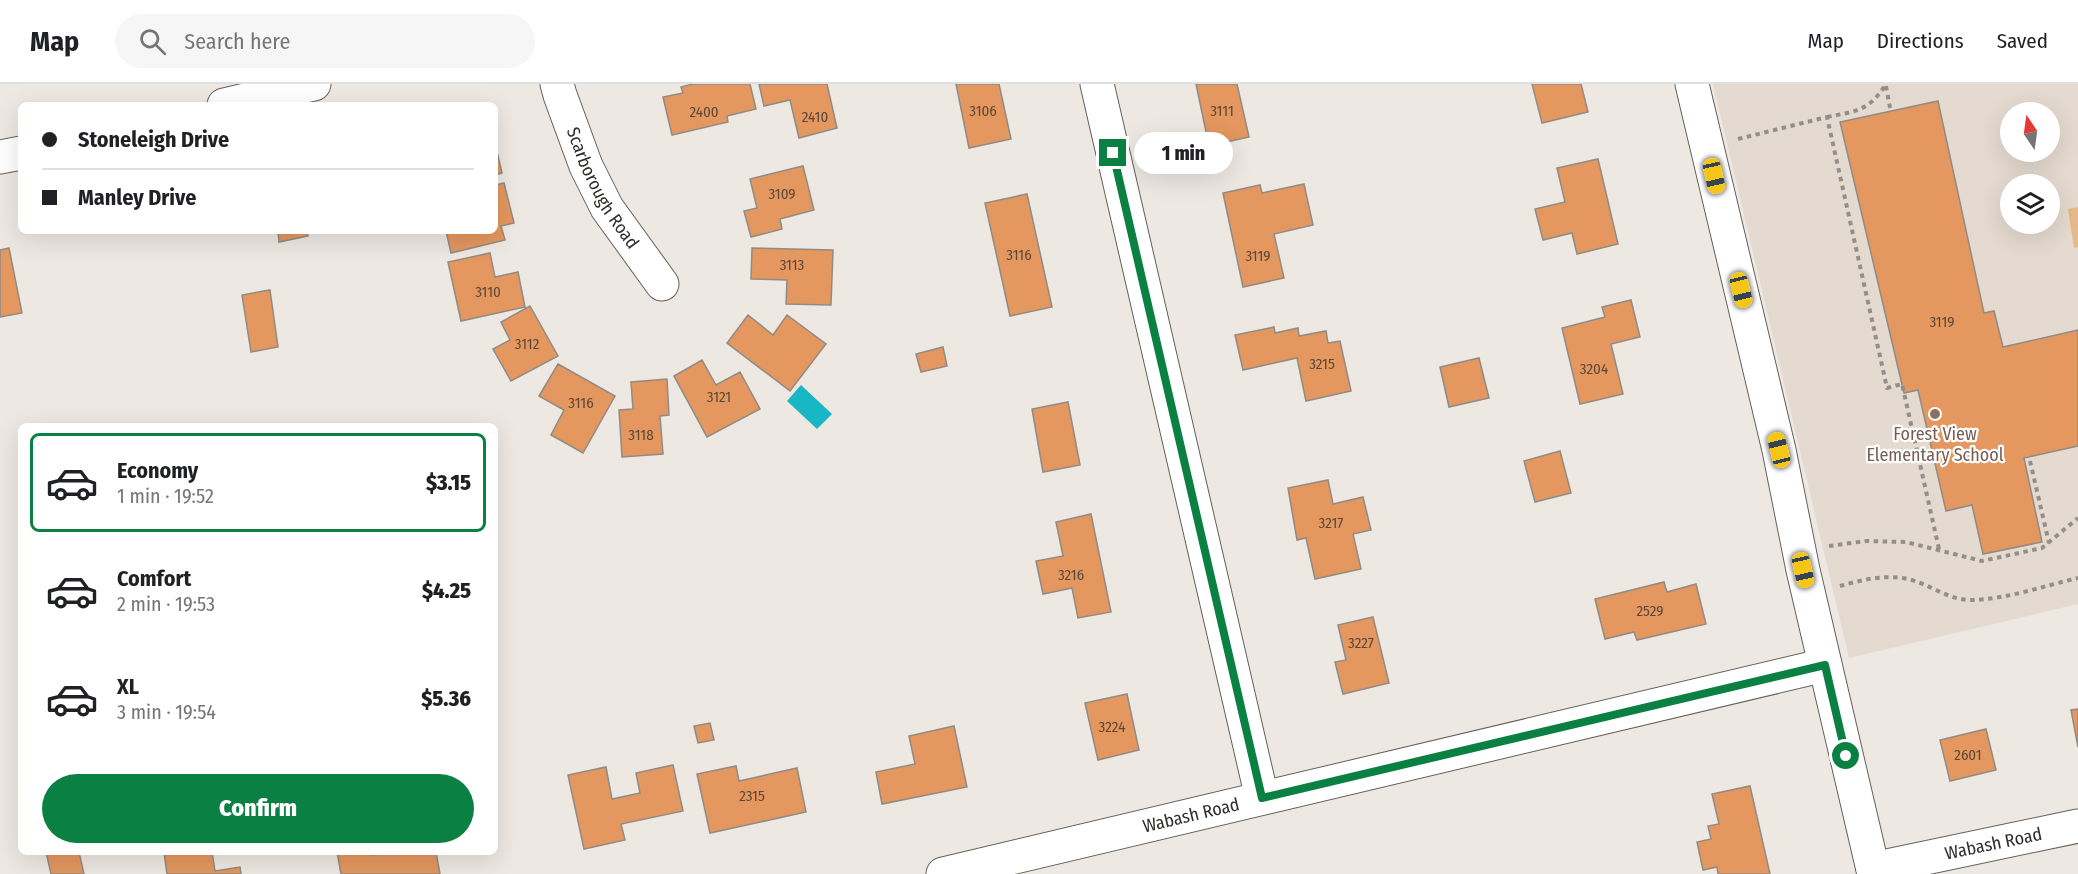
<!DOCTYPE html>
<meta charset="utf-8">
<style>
:root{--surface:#fff;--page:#f6f6f6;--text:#202124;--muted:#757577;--line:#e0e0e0;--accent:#0b8043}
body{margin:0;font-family:"Fira Sans Condensed",sans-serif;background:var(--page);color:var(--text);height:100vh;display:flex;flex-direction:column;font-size:22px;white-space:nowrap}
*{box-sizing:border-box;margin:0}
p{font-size:20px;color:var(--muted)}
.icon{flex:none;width:33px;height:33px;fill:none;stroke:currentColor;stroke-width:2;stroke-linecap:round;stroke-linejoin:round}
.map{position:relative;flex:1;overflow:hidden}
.panel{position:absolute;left:18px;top:339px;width:480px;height:432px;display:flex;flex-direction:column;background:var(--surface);border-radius:9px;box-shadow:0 6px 24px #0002}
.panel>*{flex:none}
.banner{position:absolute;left:18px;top:18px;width:480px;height:132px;border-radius:9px;box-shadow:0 6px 24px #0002;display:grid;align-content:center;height:132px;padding:0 24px;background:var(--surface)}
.needle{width:39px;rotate:347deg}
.fabs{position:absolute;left:2000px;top:18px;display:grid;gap:12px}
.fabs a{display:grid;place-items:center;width:60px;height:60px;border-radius:50%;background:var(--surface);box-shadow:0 6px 24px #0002;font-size:30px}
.end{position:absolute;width:27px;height:27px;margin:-14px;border:8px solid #0b8043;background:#fff;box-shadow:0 0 0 3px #fff}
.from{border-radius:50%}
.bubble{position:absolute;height:42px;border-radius:21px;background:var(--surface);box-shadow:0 6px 24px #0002;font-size:20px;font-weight:800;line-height:42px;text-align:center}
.car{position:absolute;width:18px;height:36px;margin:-18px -9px;border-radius:8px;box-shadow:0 0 4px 2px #0007;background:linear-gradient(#f5c518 24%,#345 0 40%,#f5c518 0 76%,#345 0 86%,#f5c518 0)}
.banner b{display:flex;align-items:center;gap:21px;height:57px;font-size:22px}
.banner b+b{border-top:2px solid var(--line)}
.banner i{width:15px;height:15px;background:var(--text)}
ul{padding:10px 0 0;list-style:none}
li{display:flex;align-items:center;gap:18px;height:99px;margin:0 12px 9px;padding:0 12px;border:3px solid transparent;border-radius:9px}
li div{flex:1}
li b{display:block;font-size:22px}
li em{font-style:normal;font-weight:800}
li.on{border-color:var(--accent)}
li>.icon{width:54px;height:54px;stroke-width:1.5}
.cta{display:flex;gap:12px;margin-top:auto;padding:12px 24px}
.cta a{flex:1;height:69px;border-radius:36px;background:var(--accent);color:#fff;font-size:24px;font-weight:800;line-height:69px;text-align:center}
header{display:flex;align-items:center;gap:36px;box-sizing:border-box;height:84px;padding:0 30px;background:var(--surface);border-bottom:2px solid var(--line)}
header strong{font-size:28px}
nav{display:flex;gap:33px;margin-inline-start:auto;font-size:21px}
.search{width:420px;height:54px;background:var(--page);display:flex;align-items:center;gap:15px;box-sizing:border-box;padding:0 21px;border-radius:33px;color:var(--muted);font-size:22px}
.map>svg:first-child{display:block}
.built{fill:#e5dacf;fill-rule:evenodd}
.green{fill:#e6ba8b}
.water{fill:#18b7c6}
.building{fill:#e4975e;stroke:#918b86;stroke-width:1.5}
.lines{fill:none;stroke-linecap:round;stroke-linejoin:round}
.street-casing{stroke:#65605b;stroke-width:35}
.path{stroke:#948f8b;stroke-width:4;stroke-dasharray:4.5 4.5;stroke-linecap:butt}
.street{stroke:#fff;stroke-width:33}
.route{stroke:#0b8043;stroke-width:8}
.education-dot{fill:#8d6e63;stroke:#fff;stroke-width:2}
.labels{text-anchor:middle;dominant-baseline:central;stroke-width:4.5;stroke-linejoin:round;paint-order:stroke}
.number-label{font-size:15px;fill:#5d4838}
.street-label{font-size:18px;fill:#302d2b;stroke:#fff}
.education-label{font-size:18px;fill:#785e54;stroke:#fff}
</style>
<header>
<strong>Map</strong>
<div class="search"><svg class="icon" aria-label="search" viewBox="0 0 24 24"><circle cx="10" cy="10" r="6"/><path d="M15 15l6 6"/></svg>Search here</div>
<nav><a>Map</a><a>Directions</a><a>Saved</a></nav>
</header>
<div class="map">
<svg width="2078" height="790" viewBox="0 0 2078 790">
<rect width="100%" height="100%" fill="#eee8e2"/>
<path class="built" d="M 1713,0 L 2078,0 L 2078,520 L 1849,574 ZM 2010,28 L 2049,28 L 2049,68 L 2010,68 ZM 2010,100 L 2049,100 L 2049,140 L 2010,140 Z"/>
<path class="green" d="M 2078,123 L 2078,163 L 2074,164 L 2068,125 Z"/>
<path class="water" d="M 801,301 L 832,330 L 817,345 L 787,317 Z"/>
<path class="building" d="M 693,0 L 750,0 L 756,25 L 727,32 L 728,38 L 672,51 L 663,13 L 683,9 L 681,3 Z
M 759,0 L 827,0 L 837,44 L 799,54 L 790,16 L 764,22 Z
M 956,0 L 999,0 L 1011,55 L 969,64 Z
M 1196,0 L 1237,0 L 1249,53 L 1209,62 Z
M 1532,0 L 1581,0 L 1588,28 L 1542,39 Z
M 1938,17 L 1984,229 L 1994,227 L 2003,263 L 2078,246 L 2078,362 L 2024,374 L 2042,458 L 1983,470 L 1972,421 L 1946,427 L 1918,306 L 1904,309 L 1840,38 Z
M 495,59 L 502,89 L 495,91 Z
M 1598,75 L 1618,160 L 1577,170 L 1572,149 L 1543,156 L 1535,125 L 1565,118 L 1557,84 Z
M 803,82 L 814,126 L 780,135 L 782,145 L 751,153 L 744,127 L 757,124 L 750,95 Z
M 504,99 L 514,139 L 501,142 L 505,156 L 451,169 L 446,147 L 495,147 L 495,101 Z
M 1304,100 L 1313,141 L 1274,150 L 1284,194 L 1243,203 L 1223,109 L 1260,101 L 1262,109 Z
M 1027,110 L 1052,223 L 1010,232 L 985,119 Z
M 278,147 L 307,147 L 308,152 L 279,158 Z
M 9,164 L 22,229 L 0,233 L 0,166 Z
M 752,164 L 833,166 L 831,221 L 786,220 L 787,196 L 751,195 Z
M 490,169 L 495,193 L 518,188 L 525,223 L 461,237 L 448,178 Z
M 270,206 L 278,263 L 251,268 L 242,211 Z
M 1631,216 L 1640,253 L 1611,260 L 1623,310 L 1580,320 L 1562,244 L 1605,233 L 1602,223 Z
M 530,222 L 558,272 L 511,297 L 493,265 L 510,256 L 501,238 Z
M 748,231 L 773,251 L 787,231 L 826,260 L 790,307 L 727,259 Z
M 1274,243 L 1275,249 L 1298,244 L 1299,252 L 1326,247 L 1328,259 L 1340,257 L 1351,307 L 1306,317 L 1297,274 L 1243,286 L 1235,251 Z
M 943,263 L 947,282 L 921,288 L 916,270 Z
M 1479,274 L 1489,314 L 1449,323 L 1440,283 Z
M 702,276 L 716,301 L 740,288 L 760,325 L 707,353 L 674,292 Z
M 558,280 L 615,312 L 583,369 L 551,351 L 564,326 L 539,312 Z
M 667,295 L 669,331 L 660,332 L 663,370 L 622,373 L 619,326 L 633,325 L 631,298 Z
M 1068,318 L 1080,381 L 1043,388 L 1032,325 Z
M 1560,367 L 1571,409 L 1535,418 L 1524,377 Z
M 1328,396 L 1333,420 L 1363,413 L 1371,446 L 1353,450 L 1361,485 L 1315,495 L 1306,454 L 1297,456 L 1288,404 Z
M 1091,430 L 1111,528 L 1078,534 L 1072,504 L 1043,510 L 1036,477 L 1063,472 L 1056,438 Z
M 1664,498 L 1667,508 L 1696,500 L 1706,540 L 1637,556 L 1634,548 L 1605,555 L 1595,515 Z
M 1373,533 L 1389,599 L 1343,610 L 1335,578 L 1346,576 L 1338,541 Z
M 1127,610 L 1139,666 L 1098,676 L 1085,619 Z
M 2078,625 L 2078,663 L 2071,626 Z
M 710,639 L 714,656 L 698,659 L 694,642 Z
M 954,642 L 967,703 L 882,720 L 876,688 L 915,680 L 909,652 Z
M 1986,645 L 1996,686 L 1950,697 L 1940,656 Z
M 673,681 L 683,727 L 621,740 L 625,756 L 584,765 L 568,691 L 606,683 L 612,715 L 640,709 L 636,689 Z
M 736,682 L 739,697 L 797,684 L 806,728 L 710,749 L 697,690 Z
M 1750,702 L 1770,790 L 1718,790 L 1717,783 L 1703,786 L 1697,758 L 1711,755 L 1708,742 L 1719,740 L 1712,710 Z
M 46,768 L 79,768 L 84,790 L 51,790 Z
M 164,768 L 212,768 L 215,787 L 240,783 L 241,790 L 167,790 Z
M 337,768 L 371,768 L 372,771 L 391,768 L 436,768 L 440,790 L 341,790 Z"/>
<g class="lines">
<g class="street-casing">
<g id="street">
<path id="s1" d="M 557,0 L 560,11 L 586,82 L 607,124 L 662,200"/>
<path d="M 1097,0 L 1262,714"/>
<path d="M 1692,0 L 1779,366 L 1803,486 L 1874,790"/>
<path d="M 224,21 L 314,0"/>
<path d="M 0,73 L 21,69"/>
<path id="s2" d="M 1873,785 L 2078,742"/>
<path id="s3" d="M 943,790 L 1825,581"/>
</g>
</g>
<path class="path" d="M 1886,2 L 1890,24
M 1827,33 C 1857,27 1869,27 1886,0
M 1738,55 L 1827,33 L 1887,304 L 1902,300 L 1939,465
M 2030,377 L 2049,459
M 1829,462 L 1866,457 L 1906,458 L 1982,477 L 2042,464 L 2078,434
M 1840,502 C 1861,496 1886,490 1908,495 C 1929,500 1947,515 1969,516 C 2005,516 2043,502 2078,494"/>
<use href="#street" class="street"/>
</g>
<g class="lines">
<path class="route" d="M 1113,69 L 1262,714 L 1825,581 L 1846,672"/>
</g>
<circle class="education-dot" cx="1935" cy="330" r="6"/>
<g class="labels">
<g class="number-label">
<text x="983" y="27">3106</text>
<text x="1222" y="27">3111</text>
<text x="704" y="28">2400</text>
<text x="815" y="33">2410</text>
<text x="782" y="110">3109</text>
<text x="1019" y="171">3116</text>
<text x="1258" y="172">3119</text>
<text x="792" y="181">3113</text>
<text x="488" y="208">3110</text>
<text x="1942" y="238">3119</text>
<text x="527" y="260">3112</text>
<text x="1322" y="280">3215</text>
<text x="1594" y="285">3204</text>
<text x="719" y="313">3121</text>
<text x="581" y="319">3116</text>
<text x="641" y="351">3118</text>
<text x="1331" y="439">3217</text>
<text x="1071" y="491">3216</text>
<text x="1650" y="527">2529</text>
<text x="1361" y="559">3227</text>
<text x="1112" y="643">3224</text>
<text x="1968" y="671">2601</text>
<text x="752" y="712">2315</text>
</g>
<g class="street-label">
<text stroke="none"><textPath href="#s1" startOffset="114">Scarborough Road</textPath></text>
<text stroke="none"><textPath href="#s3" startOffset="255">Wabash Road</textPath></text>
<text stroke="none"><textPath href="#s2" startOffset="123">Wabash Road</textPath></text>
</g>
<g class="education-label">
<text x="1935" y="350">Forest View<tspan x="1935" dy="21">Elementary School</tspan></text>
</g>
</g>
</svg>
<div class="fabs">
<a><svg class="needle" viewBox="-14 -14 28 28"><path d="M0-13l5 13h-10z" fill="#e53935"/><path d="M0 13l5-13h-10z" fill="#757577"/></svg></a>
<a><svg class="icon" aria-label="layers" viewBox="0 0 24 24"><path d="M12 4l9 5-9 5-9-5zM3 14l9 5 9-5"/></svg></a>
</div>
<i class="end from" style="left:1846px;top:672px"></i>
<i class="end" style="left:1113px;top:69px"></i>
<div class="bubble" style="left:1134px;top:48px;width:99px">1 min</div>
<i class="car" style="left:1714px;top:92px;rotate:167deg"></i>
<i class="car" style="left:1741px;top:206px;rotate:166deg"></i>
<i class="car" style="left:1779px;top:366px;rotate:346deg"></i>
<i class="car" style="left:1803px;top:486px;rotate:167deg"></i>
<div class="banner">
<b><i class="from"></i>Stoneleigh Drive</b>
<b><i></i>Manley Drive</b>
</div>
<section class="panel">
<ul>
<li class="on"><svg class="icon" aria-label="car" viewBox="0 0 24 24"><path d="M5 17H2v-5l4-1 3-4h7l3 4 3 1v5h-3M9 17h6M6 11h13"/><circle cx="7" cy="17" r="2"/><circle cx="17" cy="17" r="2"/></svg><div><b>Economy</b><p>1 min · 19:52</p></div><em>$3.15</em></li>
<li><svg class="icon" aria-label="car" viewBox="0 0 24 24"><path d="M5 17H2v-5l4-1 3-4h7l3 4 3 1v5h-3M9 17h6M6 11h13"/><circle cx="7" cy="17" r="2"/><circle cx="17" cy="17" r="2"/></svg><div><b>Comfort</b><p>2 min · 19:53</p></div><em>$4.25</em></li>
<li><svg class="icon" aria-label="car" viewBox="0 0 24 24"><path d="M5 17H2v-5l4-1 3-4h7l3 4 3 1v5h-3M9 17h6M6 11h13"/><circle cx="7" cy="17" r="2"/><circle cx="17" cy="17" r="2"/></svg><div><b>XL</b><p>3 min · 19:54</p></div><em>$5.36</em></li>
</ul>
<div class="cta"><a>Confirm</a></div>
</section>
</div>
